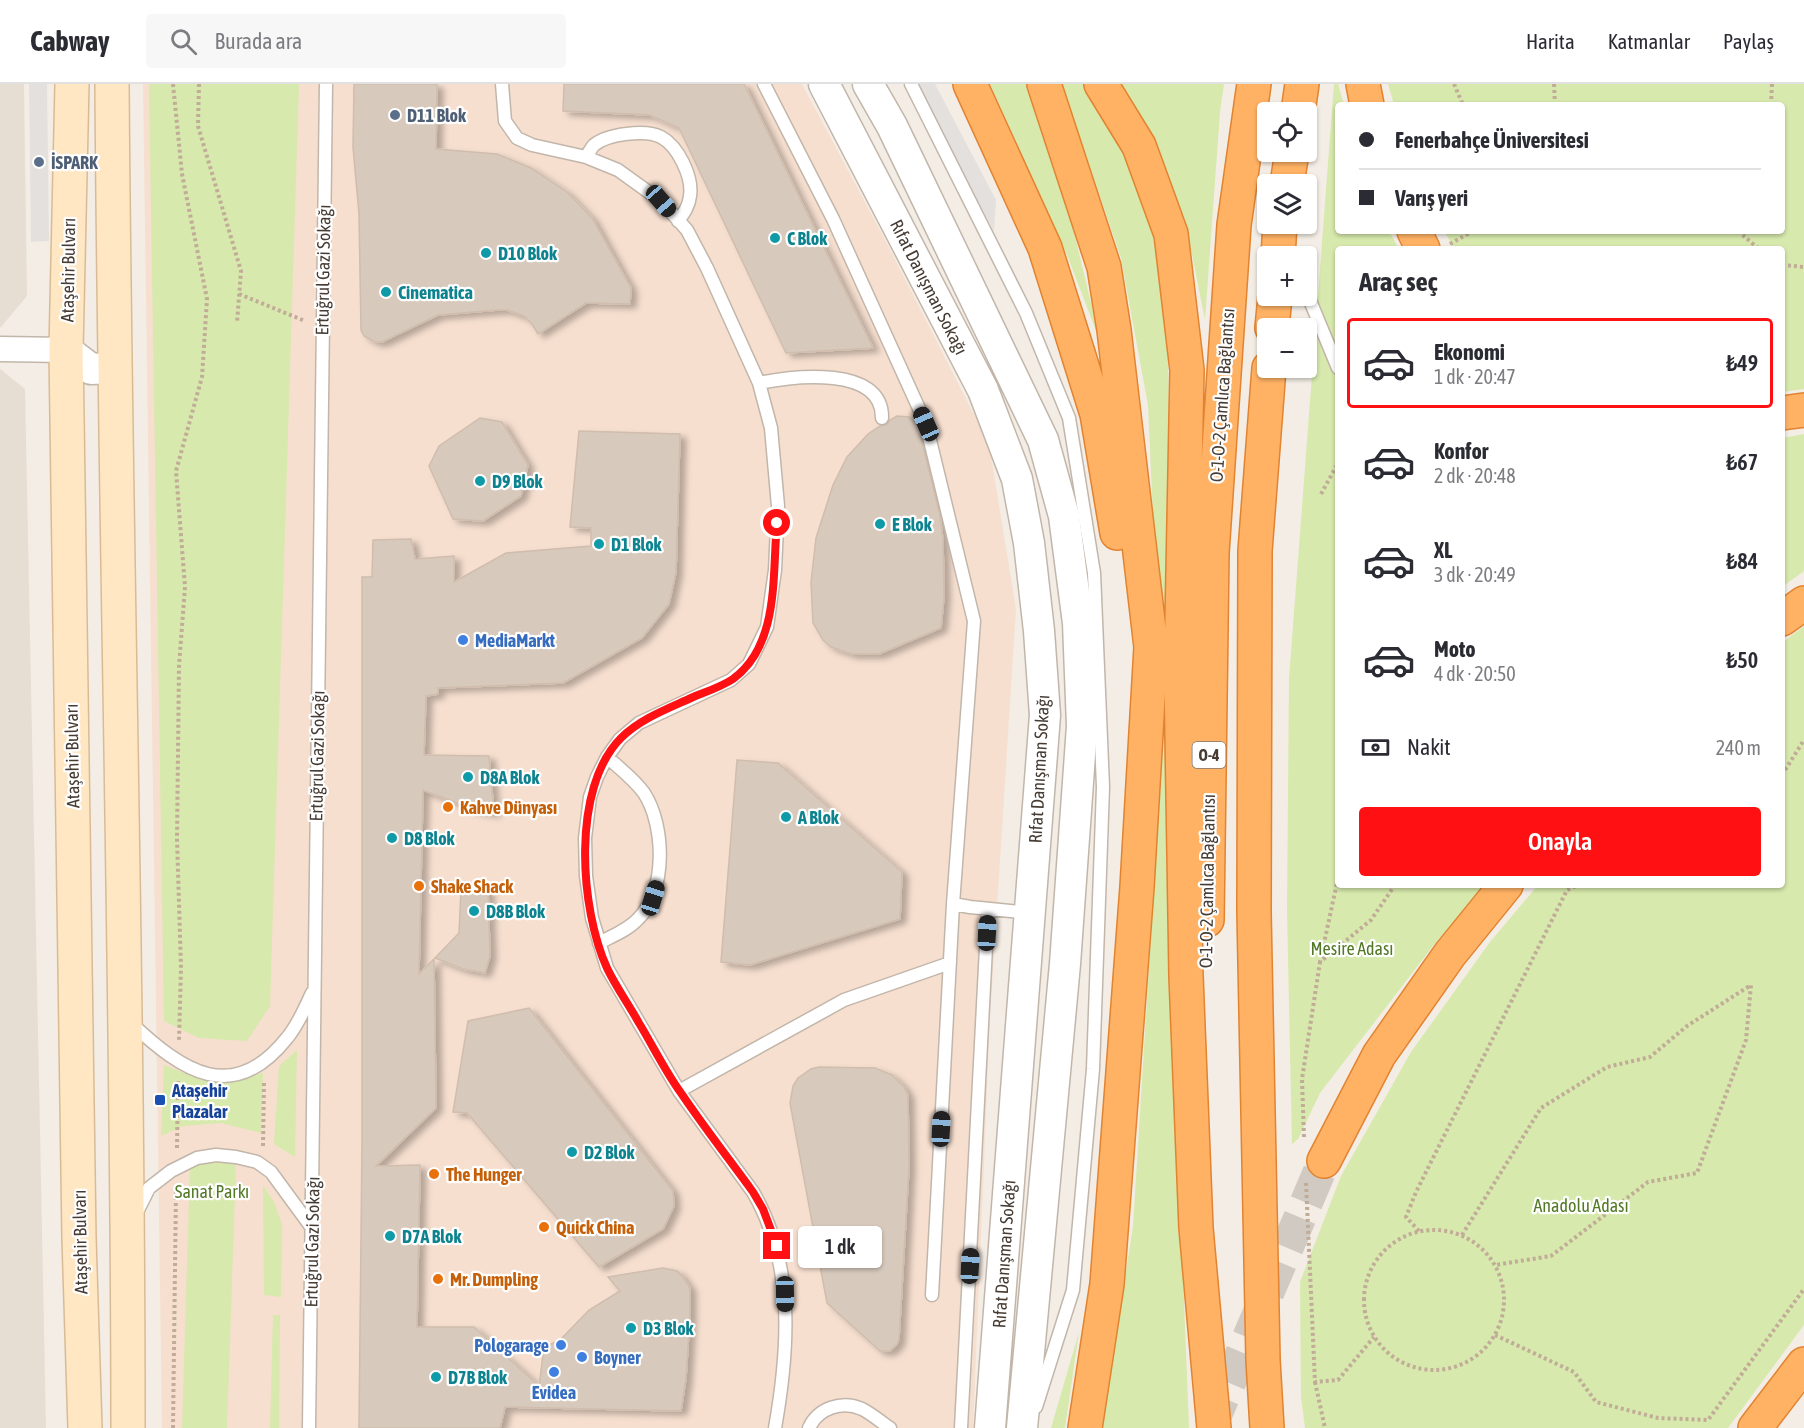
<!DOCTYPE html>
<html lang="tr">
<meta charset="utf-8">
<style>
:root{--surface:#fff;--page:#f7f7f7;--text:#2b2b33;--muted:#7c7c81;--line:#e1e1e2;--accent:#ff1013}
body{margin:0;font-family:"Asap Condensed",sans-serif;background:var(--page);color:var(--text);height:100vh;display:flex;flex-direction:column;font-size:22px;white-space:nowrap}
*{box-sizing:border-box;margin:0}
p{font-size:20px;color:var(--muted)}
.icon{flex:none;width:33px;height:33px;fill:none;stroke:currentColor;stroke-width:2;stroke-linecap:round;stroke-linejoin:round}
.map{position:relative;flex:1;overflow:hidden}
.details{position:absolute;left:1335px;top:162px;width:450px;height:642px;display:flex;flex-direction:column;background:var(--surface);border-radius:6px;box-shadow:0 2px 4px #0004}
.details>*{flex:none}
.top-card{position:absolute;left:1335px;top:18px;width:450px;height:132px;border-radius:6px;box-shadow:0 2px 4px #0004;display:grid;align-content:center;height:132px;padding:0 24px;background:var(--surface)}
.controls{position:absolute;left:1257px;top:18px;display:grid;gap:12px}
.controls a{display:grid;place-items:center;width:60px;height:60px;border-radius:6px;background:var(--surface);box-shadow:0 2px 4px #0004;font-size:30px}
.end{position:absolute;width:27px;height:27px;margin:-14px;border:8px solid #ff1013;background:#fff;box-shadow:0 0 0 3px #fff}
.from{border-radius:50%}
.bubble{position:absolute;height:42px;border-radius:6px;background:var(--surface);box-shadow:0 2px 4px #0004;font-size:20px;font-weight:600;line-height:42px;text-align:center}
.car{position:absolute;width:18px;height:36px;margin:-18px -9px;border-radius:8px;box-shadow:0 0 4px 2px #0007;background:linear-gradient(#222 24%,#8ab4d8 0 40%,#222 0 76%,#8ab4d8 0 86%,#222 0)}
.top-card b{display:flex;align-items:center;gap:21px;height:57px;font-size:22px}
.top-card b+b{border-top:2px solid var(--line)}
.top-card i{width:15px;height:15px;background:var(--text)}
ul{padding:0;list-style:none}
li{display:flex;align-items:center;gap:18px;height:90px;margin:0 12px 9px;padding:0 12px;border:3px solid transparent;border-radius:6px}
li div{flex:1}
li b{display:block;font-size:22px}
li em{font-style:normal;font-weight:600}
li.current{border-color:var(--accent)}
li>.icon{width:54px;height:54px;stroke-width:1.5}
h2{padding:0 24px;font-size:27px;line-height:72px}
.pay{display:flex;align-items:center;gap:15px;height:66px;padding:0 24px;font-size:22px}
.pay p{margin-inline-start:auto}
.action{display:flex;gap:12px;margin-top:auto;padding:12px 24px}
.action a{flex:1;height:69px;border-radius:6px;background:var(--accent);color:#fff;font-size:24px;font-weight:600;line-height:69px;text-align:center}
header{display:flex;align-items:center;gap:36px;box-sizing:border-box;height:84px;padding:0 30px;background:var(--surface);border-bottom:2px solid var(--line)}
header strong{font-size:28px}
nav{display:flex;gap:33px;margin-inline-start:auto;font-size:21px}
.search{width:420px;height:54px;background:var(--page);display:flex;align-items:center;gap:15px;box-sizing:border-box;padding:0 21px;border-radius:6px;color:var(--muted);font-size:22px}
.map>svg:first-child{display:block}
.residential{fill:#e7ded3}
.commercial{fill:#f6dfcf}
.green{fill:#d7e9ac}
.parking{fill:#e4e0dd}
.building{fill:#d8c9bd;stroke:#d0bdad;stroke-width:1.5;filter:url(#shadow)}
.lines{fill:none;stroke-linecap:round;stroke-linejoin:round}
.motorway-tunnel{stroke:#d0cac2;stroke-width:33;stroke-dasharray:33 16;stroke-linecap:butt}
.service-casing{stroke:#c2b6aa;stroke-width:15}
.minor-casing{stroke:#c2b6aa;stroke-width:27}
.tertiary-casing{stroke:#c2b6aa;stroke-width:33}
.secondary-casing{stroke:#d8bb95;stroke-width:36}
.motorway-casing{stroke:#e28331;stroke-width:36}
.path{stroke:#c1ac98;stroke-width:4;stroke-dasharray:3 3;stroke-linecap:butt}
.service{stroke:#fff;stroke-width:12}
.minor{stroke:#fff;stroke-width:24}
.tertiary{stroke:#fff;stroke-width:30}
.secondary{stroke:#ffe7c3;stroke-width:33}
.motorway{stroke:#ffb264;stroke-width:33}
.route{stroke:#ff1013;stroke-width:8}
.service-dot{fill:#5c6f8a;stroke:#fff;stroke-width:2}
.culture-dot{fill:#0f9aa8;stroke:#fff;stroke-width:2}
.shop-dot{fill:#3f7fe0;stroke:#fff;stroke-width:2}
.food-dot{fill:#e8710a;stroke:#fff;stroke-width:2}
.transit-dot{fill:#1a4fb4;stroke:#fff;stroke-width:2}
.labels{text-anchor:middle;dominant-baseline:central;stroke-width:4.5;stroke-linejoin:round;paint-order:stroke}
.shield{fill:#fff;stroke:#7e7671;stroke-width:1.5}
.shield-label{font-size:16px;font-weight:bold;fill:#463c34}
.service-label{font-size:18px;font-weight:bold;fill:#4e5e75;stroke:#fff;text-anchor:start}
.culture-label{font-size:18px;font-weight:bold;fill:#0d838f;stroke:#fff;text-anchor:start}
.street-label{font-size:18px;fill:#463c34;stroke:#fff}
.shop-label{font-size:18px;font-weight:bold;fill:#366cbe;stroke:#fff;text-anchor:start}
.food-label{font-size:18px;font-weight:bold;fill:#c56008;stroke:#fff;text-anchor:start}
.park-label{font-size:18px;fill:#537926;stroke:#fff}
.transit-label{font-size:18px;font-weight:bold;fill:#164399;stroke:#fff;text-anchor:start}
</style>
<header>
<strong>Cabway</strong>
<div class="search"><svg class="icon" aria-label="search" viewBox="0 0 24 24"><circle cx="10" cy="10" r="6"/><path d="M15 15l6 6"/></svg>Burada ara</div>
<nav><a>Harita</a><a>Katmanlar</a><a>Paylaş</a></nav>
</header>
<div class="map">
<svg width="1804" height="1344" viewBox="0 0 1804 1344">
<defs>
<filter id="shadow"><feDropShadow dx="6" dy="4" stdDeviation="3" flood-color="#0004"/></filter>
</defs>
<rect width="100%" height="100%" fill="#f3ede5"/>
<path class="residential" d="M 0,0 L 24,0 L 27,212 L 0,244 Z
M 0,285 L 25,305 L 46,1344 L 0,1344 Z"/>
<path class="commercial" d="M 143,0 L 802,0 L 882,150 L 989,360 L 1016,525 L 990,934 L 973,1344 L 162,1344 Z"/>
<path class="green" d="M 149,0 L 299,0 L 270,922 L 247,957 L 199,954 L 164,937 Z
M 990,0 L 1027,0 L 1032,11 L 1064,106 L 1100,257 L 1067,171 Z
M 1062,0 L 1086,0 L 1097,14 L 1144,112 L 1159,176 L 1168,271 L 1171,461 L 1171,891 L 1189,1344 L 1102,1344 L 1133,1142 L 1163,657 L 1148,321 L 1121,174 Z
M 1120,0 L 1224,0 L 1220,28 L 1205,236 L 1185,135 L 1151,55 Z
M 1334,0 L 1338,0 L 1344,21 L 1338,21 L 1338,147 L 1389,147 L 1399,165 L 1338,165 L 1338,801 L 1485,801 L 1433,862 L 1320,1009 L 1298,1055 L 1292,1060 L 1287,827 L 1289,595 Z
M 1388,0 L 1804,0 L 1804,305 L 1782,308 L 1782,165 L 1455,165 L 1444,147 L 1782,147 L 1782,21 L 1394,21 Z
M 1804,350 L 1804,487 L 1782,503 L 1782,354 Z
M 1804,542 L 1804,1241 L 1728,1344 L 1305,1344 L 1301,1313 L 1300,1198 L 1341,1092 L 1411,968 L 1490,858 L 1538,801 L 1782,801 L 1782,559 Z
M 297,966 L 295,1073 L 274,1060 L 279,982 Z
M 164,981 L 197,994 L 229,996 L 263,989 L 261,1049 L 221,1039 L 183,1042 L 161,1052 Z
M 213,1076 L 236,1079 L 227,1344 L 182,1344 L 190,1081 Z
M 263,1101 L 274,1118 L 282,1140 L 281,1213 L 264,1211 Z
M 273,1231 L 280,1231 L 279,1344 L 270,1344 Z
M 1079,1248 L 1065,1344 L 1051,1344 Z"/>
<path class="parking" d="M 29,0 L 47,0 L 49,157 L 31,158 Z
M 916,0 L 935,0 L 996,116 L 994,147 Z"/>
<path class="building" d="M 354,0 L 437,0 L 436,65 L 497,70 L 531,84 L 567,108 L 592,134 L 631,204 L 630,220 L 586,219 L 538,250 L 532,240 L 524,232 L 507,226 L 498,226 L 438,231 L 382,258 L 375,258 L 364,252 L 361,246 L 359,130 L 353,63 Z
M 564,0 L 744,0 L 873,264 L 786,269 L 679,44 L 650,31 L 563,27 Z
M 897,332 L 909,333 L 918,342 L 940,431 L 943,456 L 944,512 L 941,544 L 879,570 L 852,570 L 831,563 L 823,556 L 813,539 L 811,498 L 816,454 L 833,401 L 847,373 L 868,350 L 880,342 L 887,340 L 890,336 Z
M 480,334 L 502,338 L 528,381 L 521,412 L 483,437 L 453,435 L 429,382 L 439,362 Z
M 579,347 L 680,350 L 676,488 L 669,520 L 642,554 L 563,599 L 438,604 L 438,610 L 426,612 L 424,671 L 489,672 L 494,729 L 475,726 L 423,706 L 419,890 L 434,875 L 436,1024 L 376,1082 L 420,1081 L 417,1243 L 474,1243 L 539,1302 L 544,1263 L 560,1256 L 589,1226 L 620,1207 L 608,1193 L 663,1184 L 677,1187 L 682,1192 L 690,1204 L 690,1232 L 686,1294 L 681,1327 L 505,1323 L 500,1344 L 359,1344 L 362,1058 L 362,493 L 372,493 L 373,456 L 411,455 L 415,475 L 454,472 L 454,498 L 506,469 L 591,462 L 591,444 L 570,443 Z
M 737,676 L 778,679 L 902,788 L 900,835 L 750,881 L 721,878 Z
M 488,804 L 490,872 L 485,889 L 463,885 L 435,874 L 459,849 L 461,806 Z
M 529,924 L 673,1107 L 674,1122 L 663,1145 L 599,1183 L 467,1029 L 453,1028 L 468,937 Z
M 819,983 L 875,984 L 892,991 L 904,1003 L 908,1011 L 909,1083 L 899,1255 L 897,1260 L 890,1267 L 880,1267 L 827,1219 L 790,1019 L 793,1002 L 798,994 L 811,985 Z"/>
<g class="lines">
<path class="motorway-tunnel" d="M 1210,1344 L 1324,1077"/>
<g class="service-casing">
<path id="service" d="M 502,0 L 505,37 L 517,54 L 532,61 L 586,73 L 618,86 L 661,117 L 687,146 L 707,184 L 759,299 L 771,344 L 778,422 L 775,486 L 767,543 L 749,580 L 731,596 L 639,639 L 620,655 L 607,673 L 597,693 L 590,713 L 585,754 L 586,792 L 592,834 L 607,884 L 679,1007 L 753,1108 C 795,1180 789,1265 775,1344
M 764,0 L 833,135 L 926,340 L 974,537 L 953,820 L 970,823 L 1030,829
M 911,0 L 1026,229 L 1069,334 L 1094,489 L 1103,703 L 1093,985 L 1073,1206 L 1036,1323
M 586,73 C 589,69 591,64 594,61 C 607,50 646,45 661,53 C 678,62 693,93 690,112 C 689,122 684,129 678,137
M 1306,207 L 1338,284
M 759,299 C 793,292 883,281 882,334
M 599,859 C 612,852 628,846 638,835 C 667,807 665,741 644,709 C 634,695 619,684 607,673
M 131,939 C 182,987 233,1022 287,954 C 298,941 305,924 312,909
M 679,1007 L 844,916 L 950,879
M 137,1128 L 149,1104 L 171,1087 L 197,1074 L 216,1071 L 236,1073 L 257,1078 L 271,1088 L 312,1144
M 932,1211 L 953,820
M 309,1344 L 326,0
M 809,1344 C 818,1324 842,1316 862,1325 C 872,1330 881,1338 890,1344
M 961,1344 L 988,825"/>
</g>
<g class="minor-casing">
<path id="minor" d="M 0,265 L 66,266"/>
</g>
<g class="tertiary-casing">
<path id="tertiary" d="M 824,0 L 983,306 L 1017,395 L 1029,459 L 1039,547 L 1045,631 L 990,1344
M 868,0 L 892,42 L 1043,356 L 1064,432 L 1078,539 L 1082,642 L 1065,880 L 1022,1344
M 66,266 L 91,285 L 114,284"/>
</g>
<g class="secondary-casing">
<path id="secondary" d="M 72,0 L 66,266 L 79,1154 L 85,1344
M 112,0 C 115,448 128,896 128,1344"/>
</g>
<g class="motorway-casing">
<path id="motorway" d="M 970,0 L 1045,164 L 1097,330 L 1117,449
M 1044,0 L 1104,183 L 1114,246 L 1151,563 L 1137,803 L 1107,1200 L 1085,1344
M 1101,0 L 1139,62 L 1171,150 L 1187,286 L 1181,589 L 1186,892 L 1196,1144 L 1214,1344
M 1363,0 L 1367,21
M 1298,28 L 1302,0
M 1287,100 L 1292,68
M 1414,147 L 1423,165
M 1278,172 L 1280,140
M 1272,244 L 1275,212
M 1782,329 L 1804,326
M 1782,535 L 1804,519
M 1207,836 L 1212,469 L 1234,141 L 1254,0
M 1324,1077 L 1379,971 L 1450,870 L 1506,801
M 1267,1344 L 1263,1276 L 1254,828 L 1255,467 L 1269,284
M 1755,1344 L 1804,1280"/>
</g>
<path class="path" d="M 173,0 L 182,90 L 207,215 L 202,293 L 176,387 L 185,503 L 179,582 L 177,755 L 181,884 L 179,956
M 199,0 L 198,42 L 241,187 L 237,239
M 1454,0 L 1463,21
M 1554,0 L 1555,21
M 1771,21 L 1772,0
M 1738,147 L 1759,165
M 1450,160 L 1473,147
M 1782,181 L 1804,183
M 239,210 L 305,237
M 1321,410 L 1338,379
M 1782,691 L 1804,656
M 1338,794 L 1320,878 L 1371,836 L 1395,801
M 1304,1053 L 1302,995 L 1320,878
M 263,1062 L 264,997
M 177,1064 L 178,997
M 1306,1099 L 1315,1298 L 1338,1296 L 1374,1253
M1364 1216a70 70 0 1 1 140 0a70 70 0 1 1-140 0Z
M 1419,1147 L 1406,1133 L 1416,1108 L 1567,806 L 1578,801
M 1462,1151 L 1541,1024 L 1607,983 L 1650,973 L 1687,942 L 1751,901 L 1746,956 L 1697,1089 L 1648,1098 L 1551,1172 L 1495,1181
M 1495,1251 L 1574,1288 L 1596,1318 L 1658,1334 L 1708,1336 L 1804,1205
M 1315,1298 L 1325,1344
M 173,1344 L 176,1105"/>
<use href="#service" class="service"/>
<use href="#minor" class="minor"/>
<use href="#tertiary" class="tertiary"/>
<use href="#secondary" class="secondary"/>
<use href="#motorway" class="motorway"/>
</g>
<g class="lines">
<path class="route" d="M 777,439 C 772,490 780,561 733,595 C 721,603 705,608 691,614 C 667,625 640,635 621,654 C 571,704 580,825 607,884 C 616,903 629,921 639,939 C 653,962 665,987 681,1009 C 704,1043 729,1075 753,1108 L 763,1125 L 777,1162"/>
</g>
<g class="service-dot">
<circle cx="395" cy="31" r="6"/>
<circle cx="39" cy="78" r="6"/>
</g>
<g class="culture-dot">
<circle cx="775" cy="154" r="6"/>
<circle cx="486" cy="169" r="6"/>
<circle cx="386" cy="208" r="6"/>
<circle cx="480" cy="397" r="6"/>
<circle cx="880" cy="440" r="6"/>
<circle cx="599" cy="460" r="6"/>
<circle cx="468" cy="693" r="6"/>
<circle cx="786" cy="733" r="6"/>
<circle cx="392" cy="754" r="6"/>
<circle cx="474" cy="827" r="6"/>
<circle cx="572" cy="1068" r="6"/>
<circle cx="390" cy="1152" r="6"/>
<circle cx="631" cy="1244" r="6"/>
<circle cx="436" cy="1293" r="6"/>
</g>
<g class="shop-dot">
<circle cx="463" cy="556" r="6"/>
<circle cx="561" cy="1261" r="6"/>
<circle cx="582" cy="1273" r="6"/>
<circle cx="554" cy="1288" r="6"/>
</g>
<g class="food-dot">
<circle cx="448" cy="723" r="6"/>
<circle cx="419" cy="802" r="6"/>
<circle cx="434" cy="1090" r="6"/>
<circle cx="544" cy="1143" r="6"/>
<circle cx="438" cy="1195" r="6"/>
</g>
<rect class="transit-dot" x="154" y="1010" width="12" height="12" rx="3"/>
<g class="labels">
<rect class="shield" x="1192.5" y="658" width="33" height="26" rx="4.5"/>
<g class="shield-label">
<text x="1209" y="671">O-4</text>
</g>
<g class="service-label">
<text x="407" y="31">D11 Blok</text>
<text x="51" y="78">İSPARK</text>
</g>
<g class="culture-label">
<text x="787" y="154">C Blok</text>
<text x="498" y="169">D10 Blok</text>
<text x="398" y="208">Cinematica</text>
<text x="492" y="397">D9 Blok</text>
<text x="892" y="440">E Blok</text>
<text x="611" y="460">D1 Blok</text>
<text x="480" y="693">D8A Blok</text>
<text x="798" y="733">A Blok</text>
<text x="404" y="754">D8 Blok</text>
<text x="486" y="827">D8B Blok</text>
<text x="584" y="1068">D2 Blok</text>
<text x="402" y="1152">D7A Blok</text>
<text x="643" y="1244">D3 Blok</text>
<text x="448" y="1293">D7B Blok</text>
</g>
<g class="street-label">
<text transform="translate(68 186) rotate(-89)">Ataşehir Bulvarı</text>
<text transform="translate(323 186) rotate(-89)">Ertuğrul Gazi Sokağı</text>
<text transform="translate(929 203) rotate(63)">Rıfat Danışman Sokağı</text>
<text transform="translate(1222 311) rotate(-86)">O-1-O-2 Çamlıca Bağlantısı</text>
<text transform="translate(72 672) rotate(-91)">Ataşehir Bulvarı</text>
<text transform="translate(317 672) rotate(-89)">Ertuğrul Gazi Sokağı</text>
<text transform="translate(1039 685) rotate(-87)">Rıfat Danışman Sokağı</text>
<text transform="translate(1207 797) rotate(-89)">O-1-O-2 Çamlıca Bağlantısı</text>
<text transform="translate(80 1158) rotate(-91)">Ataşehir Bulvarı</text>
<text transform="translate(312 1158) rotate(-89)">Ertuğrul Gazi Sokağı</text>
<text transform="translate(1004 1170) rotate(-86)">Rıfat Danışman Sokağı</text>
</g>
<g class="shop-label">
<text x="475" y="556">MediaMarkt</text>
<text x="549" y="1261" text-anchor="end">Pologarage</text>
<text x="594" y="1273">Boyner</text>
<text x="554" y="1308" text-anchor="middle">Evidea</text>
</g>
<g class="food-label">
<text x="460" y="723">Kahve Dünyası</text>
<text x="431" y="802">Shake Shack</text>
<text x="446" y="1090">The Hunger</text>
<text x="556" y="1143">Quick China</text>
<text x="450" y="1195">Mr. Dumpling</text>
</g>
<g class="park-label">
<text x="1352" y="864">Mesire Adası</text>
<text x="212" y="1107">Sanat Parkı</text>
<text x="1581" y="1121">Anadolu Adası</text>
</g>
<g class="transit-label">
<text x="172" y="1006">Ataşehir<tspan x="172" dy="21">Plazalar</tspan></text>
</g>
</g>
</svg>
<div class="controls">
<a><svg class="icon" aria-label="locate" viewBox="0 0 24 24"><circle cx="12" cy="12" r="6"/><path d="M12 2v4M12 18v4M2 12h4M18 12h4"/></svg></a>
<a><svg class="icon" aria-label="layers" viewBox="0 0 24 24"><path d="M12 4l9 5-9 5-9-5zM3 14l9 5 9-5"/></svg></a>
<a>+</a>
<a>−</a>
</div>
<i class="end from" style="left:777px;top:439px"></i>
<i class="end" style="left:777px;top:1162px"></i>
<div class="bubble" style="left:798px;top:1142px;width:84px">1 dk</div>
<i class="car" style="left:661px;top:117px;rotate:139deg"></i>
<i class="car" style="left:926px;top:340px;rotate:336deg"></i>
<i class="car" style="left:653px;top:814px;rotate:17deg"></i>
<i class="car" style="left:987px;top:849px;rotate:3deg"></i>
<i class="car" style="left:941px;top:1045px;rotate:3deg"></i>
<i class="car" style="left:970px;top:1182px;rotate:3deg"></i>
<i class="car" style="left:785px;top:1210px;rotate:179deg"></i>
<div class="top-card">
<b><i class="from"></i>Fenerbahçe Üniversitesi</b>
<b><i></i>Varış yeri</b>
</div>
<section class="details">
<h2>Araç seç</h2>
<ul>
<li class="current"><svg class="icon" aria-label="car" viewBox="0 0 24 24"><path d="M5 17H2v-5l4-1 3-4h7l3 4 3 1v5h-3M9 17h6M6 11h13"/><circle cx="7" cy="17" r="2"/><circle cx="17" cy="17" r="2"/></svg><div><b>Ekonomi</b><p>1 dk · 20:47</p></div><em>₺49</em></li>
<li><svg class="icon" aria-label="car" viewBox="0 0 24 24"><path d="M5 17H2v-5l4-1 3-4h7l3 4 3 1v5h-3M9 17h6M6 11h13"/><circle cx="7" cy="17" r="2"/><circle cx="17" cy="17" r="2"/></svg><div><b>Konfor</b><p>2 dk · 20:48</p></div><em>₺67</em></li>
<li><svg class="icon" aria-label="car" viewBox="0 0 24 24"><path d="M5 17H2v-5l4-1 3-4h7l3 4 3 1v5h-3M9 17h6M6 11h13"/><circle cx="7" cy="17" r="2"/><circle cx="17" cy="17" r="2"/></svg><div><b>XL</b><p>3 dk · 20:49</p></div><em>₺84</em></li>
<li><svg class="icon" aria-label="car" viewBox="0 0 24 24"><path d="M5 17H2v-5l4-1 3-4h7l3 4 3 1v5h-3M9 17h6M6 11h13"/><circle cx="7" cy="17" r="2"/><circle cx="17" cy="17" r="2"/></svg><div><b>Moto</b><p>4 dk · 20:50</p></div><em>₺50</em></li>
</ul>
<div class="pay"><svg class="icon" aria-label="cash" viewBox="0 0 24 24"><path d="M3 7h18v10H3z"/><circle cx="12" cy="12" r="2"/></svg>Nakit<p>240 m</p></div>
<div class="action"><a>Onayla</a></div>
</section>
</div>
